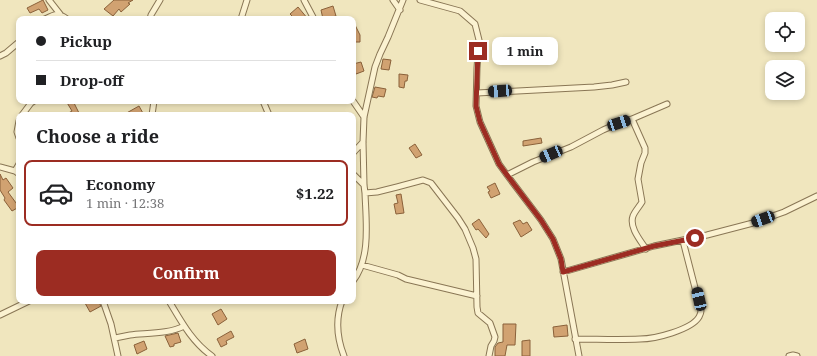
<!DOCTYPE html>
<meta charset="utf-8">
<style>
:root{--surface:#fff;--page:#f6f6f6;--text:#202124;--muted:#757577;--line:#e0e0e0;--accent:#9c2c22}
body{margin:0;font-family:"Noto Serif",serif;background:var(--page);color:var(--text);height:100vh;display:flex;flex-direction:column;font-size:15px;white-space:nowrap}
*{box-sizing:border-box;margin:0}
p{font-size:13px;color:var(--muted)}
.icon{flex:none;width:22px;height:22px;fill:none;stroke:currentColor;stroke-width:2;stroke-linecap:round;stroke-linejoin:round}
.map{position:relative;flex:1;overflow:hidden}
.drawer{position:absolute;left:16px;top:112px;width:340px;height:192px;display:flex;flex-direction:column;background:var(--surface);border-radius:8px;box-shadow:0 2px 6px #0003}
.drawer>*{flex:none}
.guide{position:absolute;left:16px;top:16px;width:340px;height:88px;border-radius:8px;box-shadow:0 2px 6px #0003;display:grid;align-content:center;height:88px;padding:0 20px;background:var(--surface)}
.tools{position:absolute;left:765px;top:12px;display:grid;gap:8px}
.tools a{display:grid;place-items:center;width:40px;height:40px;border-radius:8px;background:var(--surface);box-shadow:0 2px 6px #0003;font-size:20px}
.end{position:absolute;width:18px;height:18px;margin:-9px;border:5px solid #9c2c22;background:#fff;box-shadow:0 0 0 2px #fff}
.from{border-radius:50%}
.bubble{position:absolute;height:28px;border-radius:8px;background:var(--surface);box-shadow:0 2px 6px #0003;font-size:13px;font-weight:700;line-height:28px;text-align:center}
.car{position:absolute;width:12px;height:24px;margin:-12px -6px;border-radius:5px;box-shadow:0 0 3px 1px #0007;background:linear-gradient(#222 24%,#8ab4d8 0 40%,#222 0 76%,#8ab4d8 0 86%,#222 0)}
.guide b{display:flex;align-items:center;gap:14px;height:38px;font-size:15px}
.guide b+b{border-top:1px solid var(--line)}
.guide i{width:10px;height:10px;background:var(--text)}
ul{padding:0;list-style:none}
li{display:flex;align-items:center;gap:12px;height:66px;margin:0 8px 6px;padding:0 12px;border:2px solid transparent;border-radius:8px}
li div{flex:1}
li b{display:block;font-size:15px}
li em{font-style:normal;font-weight:700}
li.active{border-color:var(--accent)}
li>.icon{width:36px;height:36px;stroke-width:1.5}
h2{padding:0 20px;font-size:18px;line-height:48px}
.primary-button{display:flex;gap:8px;margin-top:auto;padding:8px 20px}
.primary-button a{flex:1;height:46px;border-radius:8px;background:var(--accent);color:#fff;font-size:16px;font-weight:700;line-height:46px;text-align:center}
.map>svg:first-child{display:block}
.building{fill:#d1a271;stroke:#8a613a}
.lines{fill:none;stroke-linecap:round;stroke-linejoin:round}
.minor-casing{stroke:#897655;stroke-width:7}
.minor{stroke:#fbf2d1;stroke-width:5}
.route{stroke:#9c2c22;stroke-width:5}
</style>
<div class="map">
<svg width="817" height="356" viewBox="0 0 817 356">
<rect width="100%" height="100%" fill="#f0e6be"/>
<path class="building" d="M 43,0 L 48,10 L 42,13 L 39,9 L 30,13 L 27,8 Z
M 114,0 L 133,0 L 128,3 L 130,4 L 121,12 L 119,9 L 113,16 L 104,9 Z
M 333,6 L 336,16 L 323,19 L 321,10 Z
M 298,7 L 308,19 L 295,19 L 290,14 Z
M 353,21 L 360,35 L 360,42 L 353,42 Z
M 383,59 L 391,60 L 389,70 L 381,69 Z
M 361,62 L 364,71 L 356,74 L 353,64 Z
M 399,74 L 408,75 L 407,81 L 405,81 L 404,88 L 399,87 Z
M 375,87 L 386,89 L 384,97 L 378,96 L 377,98 L 372,97 Z
M 66,101 L 73,101 L 80,115 L 65,115 L 72,111 Z
M 139,106 L 144,115 L 123,115 Z
M 541,138 L 542,143 L 523,146 L 523,141 Z
M 415,144 L 422,155 L 416,158 L 409,148 Z
M 0,174 L 3,180 L 6,178 L 13,188 L 8,192 L 19,207 L 12,211 L 4,200 L 5,198 L 0,190 Z
M 495,183 L 500,194 L 491,198 L 488,192 L 490,191 L 487,187 Z
M 401,194 L 404,213 L 396,214 L 394,204 L 398,203 L 396,195 Z
M 479,219 L 489,234 L 486,238 L 478,229 L 476,230 L 472,224 Z
M 520,220 L 523,224 L 527,222 L 532,230 L 521,237 L 513,223 Z
M 89,301 L 98,301 L 101,306 L 90,312 L 85,303 Z
M 221,309 L 227,319 L 218,325 L 212,314 Z
M 503,324 L 516,324 L 515,345 L 507,345 L 505,356 L 495,356 L 495,347 L 498,343 L 503,342 Z
M 567,325 L 568,336 L 554,337 L 553,327 Z
M 231,331 L 234,337 L 226,341 L 227,344 L 221,347 L 217,339 Z
M 178,333 L 181,342 L 174,344 L 174,346 L 170,347 L 165,336 Z
M 305,339 L 308,349 L 297,353 L 294,344 Z
M 530,340 L 530,356 L 522,356 L 522,341 Z
M 144,341 L 147,349 L 137,354 L 134,345 Z"/>
<g class="lines">
<g class="minor-casing">
<path id="minor" d="M 49,0 L 60,14
M 304,0 L 314,19
M 393,0 L 400,10
M 420,0 L 460,11 L 475,24 L 479,40 L 477,68 L 476,106 L 480,122 L 499,164 L 507,175 L 541,220 L 553,239 L 561,259 L 579,356
M 45,19 C 55,14 58,12 67,19
M 150,19 L 151,15 L 160,0
M 241,19 L 247,0
M 0,56 L 6,53 L 19,42
M 477,93 L 594,87 L 612,85 L 626,82
M 263,101 L 269,115
M 353,101 L 364,117
M 22,115 L 31,103 L 34,101
M 152,115 L 154,101
M 632,119 L 645,148 L 645,153 L 641,163 L 638,179 L 642,202 C 639,207 635,211 633,216 C 629,227 640,240 646,249
M 19,121 L 17,132 L 19,138
M 353,153 L 363,142
M 0,167 L 15,171 L 19,174
M 15,171 L 19,164
M 353,174 L 364,185
M 507,175 L 533,162 L 571,147 L 603,130 L 619,123 L 632,119 L 667,104
M 365,193 L 377,192 L 397,187 L 423,180 L 431,183 L 458,218 L 465,229 L 473,248 L 476,259 L 477,307 L 478,313 L 490,323 L 495,337 L 494,341 L 491,346 L 489,356
M 362,265 L 398,275 L 406,279 L 477,296
M 563,272 L 654,246 L 707,235 L 753,223 L 784,212 L 817,196
M 353,281 C 371,258 366,221 365,193 L 364,185 L 363,142 L 364,117 L 375,67 L 380,54 L 388,37 L 403,0
M 103,301 L 111,324 L 118,356
M 169,301 C 181,321 192,342 212,356
M 342,301 C 335,320 337,338 344,356
M 0,315 L 29,301
M 115,338 C 120,337 125,336 130,335 C 147,333 169,334 184,326
M 575,339 C 597,339 618,340 640,339 C 655,339 691,330 699,317 C 700,315 701,313 701,311 L 683,241
M 789,356 L 793,355 L 797,356"/>
</g>
<use href="#minor" class="minor"/>
</g>
<g class="lines">
<path class="route" d="M 478,51 L 476,106 L 480,122 L 499,164 L 507,175 L 541,220 L 553,239 L 561,259 L 563,272 L 654,246 L 695,238"/>
</g>
</svg>
<div class="tools">
<a><svg class="icon" aria-label="locate" viewBox="0 0 24 24"><circle cx="12" cy="12" r="6"/><path d="M12 2v4M12 18v4M2 12h4M18 12h4"/></svg></a>
<a><svg class="icon" aria-label="layers" viewBox="0 0 24 24"><path d="M12 4l9 5-9 5-9-5zM3 14l9 5 9-5"/></svg></a>
</div>
<i class="end from" style="left:695px;top:238px"></i>
<i class="end" style="left:478px;top:51px"></i>
<div class="bubble" style="left:492px;top:37px;width:66px">1 min</div>
<i class="car" style="left:500px;top:91px;rotate:266deg"></i>
<i class="car" style="left:619px;top:123px;rotate:72deg"></i>
<i class="car" style="left:551px;top:154px;rotate:247deg"></i>
<i class="car" style="left:763px;top:219px;rotate:250deg"></i>
<i class="car" style="left:699px;top:299px;rotate:347deg"></i>
<div class="guide">
<b><i class="from"></i>Pickup</b>
<b><i></i>Drop-off</b>
</div>
<section class="drawer">
<h2>Choose a ride</h2>
<ul>
<li class="active"><svg class="icon" aria-label="car" viewBox="0 0 24 24"><path d="M5 17H2v-5l4-1 3-4h7l3 4 3 1v5h-3M9 17h6M6 11h13"/><circle cx="7" cy="17" r="2"/><circle cx="17" cy="17" r="2"/></svg><div><b>Economy</b><p>1 min · 12:38</p></div><em>$1.22</em></li>
</ul>
<div class="primary-button"><a>Confirm</a></div>
</section>
</div>
